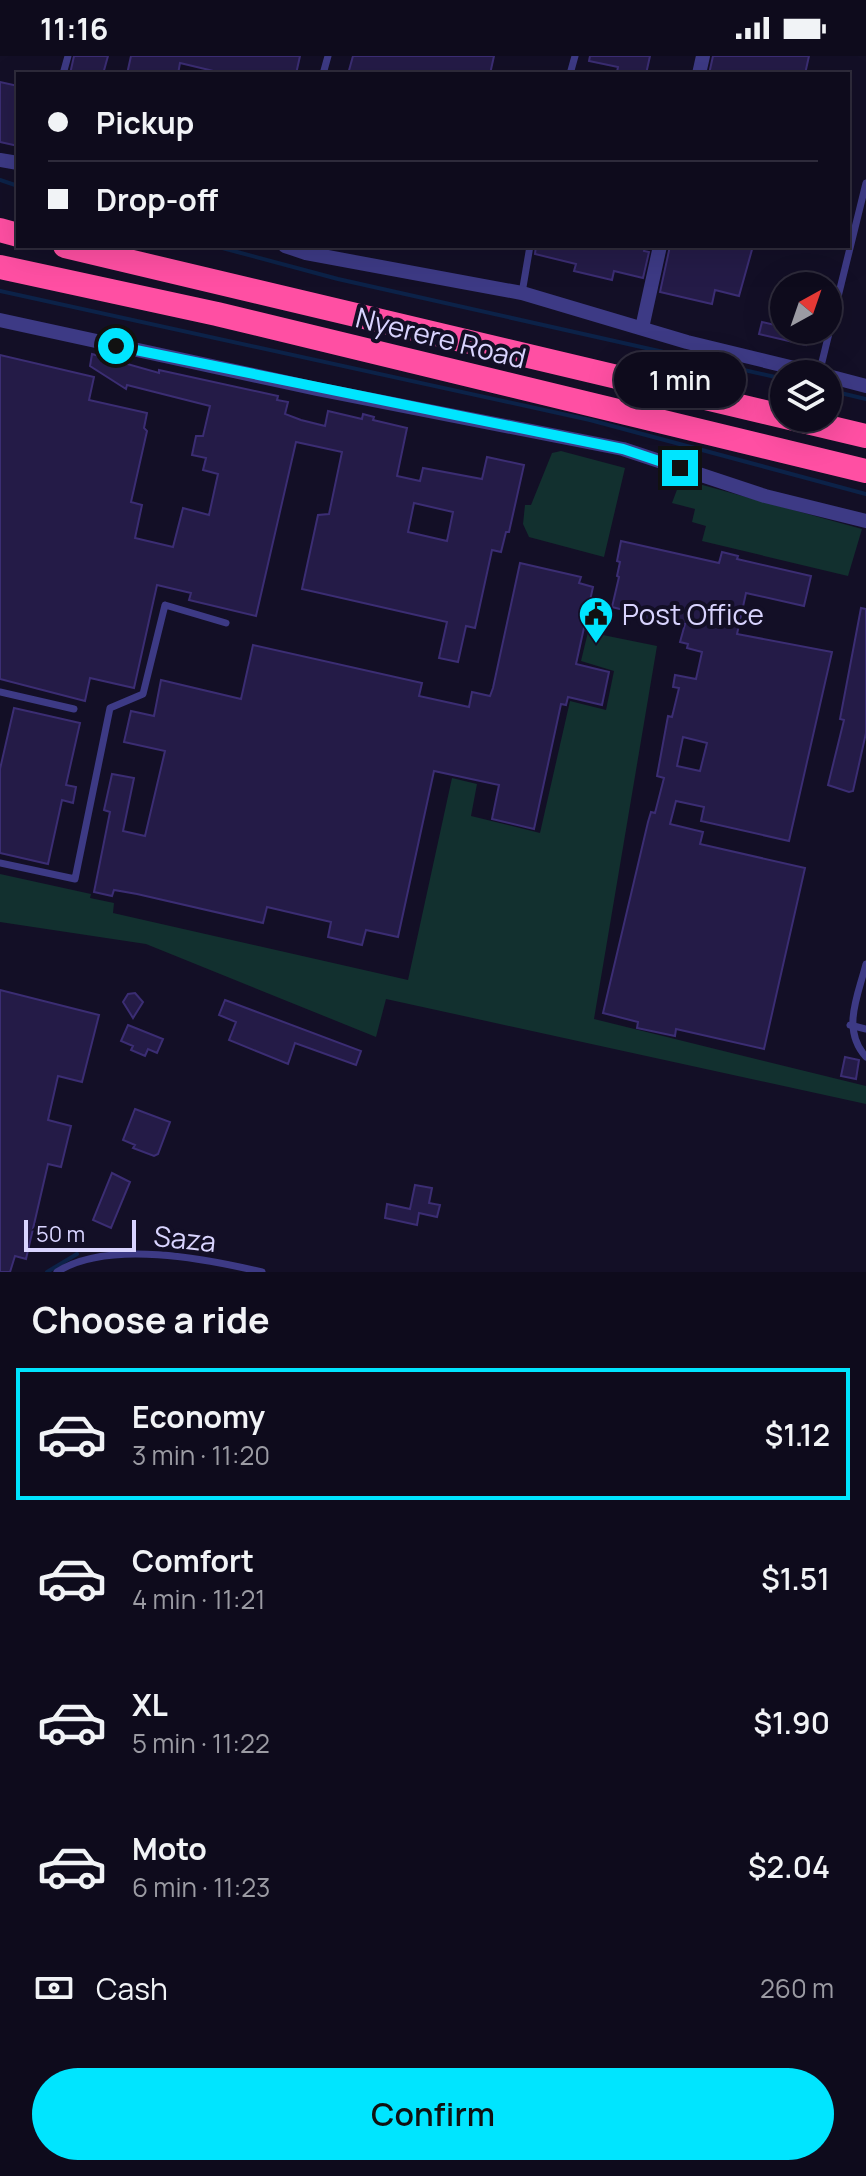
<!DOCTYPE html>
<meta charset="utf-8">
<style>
:root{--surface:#0e0b1c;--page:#171425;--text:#f1f3f6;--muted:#9b9ba3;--line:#2e2b3b;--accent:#00e5ff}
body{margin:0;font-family:Manrope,sans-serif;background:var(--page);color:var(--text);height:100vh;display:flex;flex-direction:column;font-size:30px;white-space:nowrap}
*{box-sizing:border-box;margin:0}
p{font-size:26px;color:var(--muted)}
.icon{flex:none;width:44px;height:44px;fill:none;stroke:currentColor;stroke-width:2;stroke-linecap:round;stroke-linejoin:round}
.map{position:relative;height:1216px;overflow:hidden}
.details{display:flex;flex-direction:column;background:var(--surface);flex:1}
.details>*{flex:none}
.banner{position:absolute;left:16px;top:16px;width:834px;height:176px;border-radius:0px;box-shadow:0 8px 32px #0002,0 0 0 2px var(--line);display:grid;align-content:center;height:176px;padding:0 32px;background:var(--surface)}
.needle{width:52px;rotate:40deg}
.buttons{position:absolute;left:770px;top:216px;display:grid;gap:16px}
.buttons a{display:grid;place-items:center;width:72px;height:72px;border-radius:50%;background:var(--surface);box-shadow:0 8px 32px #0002,0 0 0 2px var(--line);font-size:40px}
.scale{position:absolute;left:24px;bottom:20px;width:112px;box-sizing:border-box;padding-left:8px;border:4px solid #d9d4ff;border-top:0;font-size:22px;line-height:28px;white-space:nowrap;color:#d9d4ff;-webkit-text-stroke:6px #130f26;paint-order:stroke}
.end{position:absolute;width:36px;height:36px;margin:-18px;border:10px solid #00e5ff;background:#111;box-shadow:0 0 0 4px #111}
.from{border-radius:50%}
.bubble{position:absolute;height:56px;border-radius:28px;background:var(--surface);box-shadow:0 8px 32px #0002,0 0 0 2px var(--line);font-size:26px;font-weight:600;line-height:56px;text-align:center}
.banner b{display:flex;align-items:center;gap:28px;height:76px;font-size:30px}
.banner b+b{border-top:2px solid var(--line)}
.banner i{width:20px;height:20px;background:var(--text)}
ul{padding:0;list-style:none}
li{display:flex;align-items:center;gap:24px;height:132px;margin:0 16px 12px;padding:0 16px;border:4px solid transparent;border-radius:0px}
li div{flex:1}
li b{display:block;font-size:30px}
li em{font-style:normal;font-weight:600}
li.on{border-color:var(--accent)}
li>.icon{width:72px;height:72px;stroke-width:1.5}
h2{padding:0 32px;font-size:36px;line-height:96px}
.pay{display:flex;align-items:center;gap:20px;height:88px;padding:0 32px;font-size:30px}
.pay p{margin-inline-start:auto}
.action{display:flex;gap:16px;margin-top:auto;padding:16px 32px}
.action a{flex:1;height:92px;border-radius:48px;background:var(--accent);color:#111;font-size:32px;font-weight:600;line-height:92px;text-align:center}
.status{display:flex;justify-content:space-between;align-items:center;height:56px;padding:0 40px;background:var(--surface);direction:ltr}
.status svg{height:22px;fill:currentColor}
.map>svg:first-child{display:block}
.green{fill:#12302f}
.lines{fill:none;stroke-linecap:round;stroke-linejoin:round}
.stream{stroke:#0c2248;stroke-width:4}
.building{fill:#241b47;stroke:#3b2d73;stroke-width:2;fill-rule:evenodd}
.lane{stroke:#3d3a85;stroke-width:7}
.street{stroke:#3d3a85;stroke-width:14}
.highway{stroke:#ff4fa3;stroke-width:24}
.route{stroke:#00e5ff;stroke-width:10}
.labels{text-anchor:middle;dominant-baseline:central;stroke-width:8;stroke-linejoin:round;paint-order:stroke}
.street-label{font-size:28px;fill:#d9d4ff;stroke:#130f26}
.poi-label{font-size:28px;fill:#d9d4ff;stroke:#130f26;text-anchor:start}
</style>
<div class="status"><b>11:16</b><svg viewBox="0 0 49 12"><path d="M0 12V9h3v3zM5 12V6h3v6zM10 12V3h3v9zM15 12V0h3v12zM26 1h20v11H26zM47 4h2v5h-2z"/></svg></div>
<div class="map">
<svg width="866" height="1216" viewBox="0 0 866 1216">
<rect width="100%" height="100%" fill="#130f26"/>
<path class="green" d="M 561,395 L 625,412 L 604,501 L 529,481 L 523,468 L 525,449 L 531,449 L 552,397 Z
M 681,423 L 862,473 L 848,520 L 702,485 L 706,470 L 692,466 L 695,453 L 672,447 Z
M 588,576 L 657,590 L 594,963 L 866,1030 L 866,1048 L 386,943 L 376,981 L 146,888 L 0,866 L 0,818 L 91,838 L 90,842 L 114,847 L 113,857 L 408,924 L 452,722 L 477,728 L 471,760 L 540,777 L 570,645 L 606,654 L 614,615 L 581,605 Z"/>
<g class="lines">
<path class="stream" d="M 0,124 L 18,130
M 215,190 L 338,223 L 784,323
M 0,235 L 590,364 L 866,438
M 828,334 L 866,343
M 47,1216 L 77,1198"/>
</g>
<path class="building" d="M 74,0 L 108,0 L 103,18 L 70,18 Z
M 131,0 L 300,0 L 296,18 L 226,18 L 180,7 L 178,18 L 127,18 Z
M 353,0 L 494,0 L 490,18 L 348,18 Z
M 590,0 L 650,0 L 646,18 L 617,16 L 618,11 L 589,5 Z
M 713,0 L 809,0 L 805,18 L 709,18 Z
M 0,26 L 18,30 L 18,90 L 0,86 Z
M 536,190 L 645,190 L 644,195 L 649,196 L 643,222 L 614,215 L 612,224 L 574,215 L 576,208 L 535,198 Z
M 670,190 L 753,190 L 739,240 L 715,234 L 712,248 L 660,236 Z
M 762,266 L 784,271 L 784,274 L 809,277 L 806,289 L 759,278 Z
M 92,298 L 159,317 L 159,314 L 278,340 L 277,344 L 288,346 L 285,358 L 301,364 L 325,370 L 328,355 L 362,363 L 363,358 L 374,361 L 373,364 L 407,372 L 397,420 L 420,425 L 423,412 L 482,423 L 487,401 L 524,409 L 509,476 L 506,476 L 501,496 L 492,494 L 475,572 L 466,570 L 458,606 L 439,602 L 447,566 L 302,533 L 318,459 L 329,458 L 342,396 L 296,386 L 256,560 L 189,544 L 191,537 L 157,529 L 134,632 L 90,622 L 85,645 L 0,623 L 0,299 L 94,321 L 89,344 L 147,357 L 144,372 L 147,375 L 131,446 L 142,449 L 135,482 L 173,491 L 183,452 L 209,459 L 218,418 L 203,414 L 206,402 L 192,399 L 196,380 L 203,380 L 210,350 L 127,329 L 126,333 L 90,310 ZM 414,447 L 453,456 L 447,485 L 408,476 Z
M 621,485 L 719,507 L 722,496 L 738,500 L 737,503 L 811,520 L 804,550 L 746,537 L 737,578 L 832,596 L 789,785 L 701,765 L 704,751 L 676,745 L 670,768 L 703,776 L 700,788 L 805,812 L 764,993 L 676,973 L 675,980 L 637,972 L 638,966 L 603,957 L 648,766 L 651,756 L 655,757 L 664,722 L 657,720 L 668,660 L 672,661 L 679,632 L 673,631 L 675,619 L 696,623 L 702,596 L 687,592 L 688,588 L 680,586 L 685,568 L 658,562 L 656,567 L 633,562 L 635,557 L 612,551 L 619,521 L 617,520 L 620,506 L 617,505 ZM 683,681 L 707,687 L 700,715 L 677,710 Z
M 520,507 L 581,521 L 579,527 L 593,531 L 576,608 L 609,616 L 602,649 L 568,641 L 566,649 L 561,648 L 534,773 L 492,763 L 499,729 L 434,715 L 398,881 L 366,874 L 362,889 L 328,881 L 331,866 L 267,851 L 263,867 L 137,838 L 114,834 L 112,840 L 94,836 L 110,756 L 104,754 L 112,718 L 134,722 L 123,775 L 145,780 L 165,695 L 124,686 L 131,655 L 154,660 L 161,624 L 241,643 L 253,589 L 422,627 L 419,640 L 469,651 L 472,636 L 490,640 L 493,632 Z
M 861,552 L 866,553 L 866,677 L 853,735 L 849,736 L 828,729 L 844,664 L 840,663 Z
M 14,652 L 80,667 L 66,729 L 76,731 L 73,747 L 62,744 L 48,808 L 0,797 L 0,713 Z
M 0,934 L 99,959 L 82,1026 L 58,1020 L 48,1064 L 71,1070 L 61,1111 L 48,1108 L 26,1203 L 15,1200 L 10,1216 L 0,1216 Z
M 135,937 L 143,946 L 133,962 L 123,946 L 128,938 Z
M 225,944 L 361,995 L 356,1009 L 295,987 L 288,1008 L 229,984 L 236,966 L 219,959 Z
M 128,969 L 163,983 L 157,997 L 148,993 L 145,1000 L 131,994 L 133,990 L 121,985 Z
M 845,1001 L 859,1004 L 856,1023 L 841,1020 Z
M 135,1053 L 170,1066 L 158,1098 L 154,1100 L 133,1092 L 135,1089 L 123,1084 Z
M 112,1117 L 130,1126 L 111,1172 L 93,1164 Z
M 415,1129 L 432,1132 L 429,1147 L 440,1149 L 437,1161 L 419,1157 L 417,1169 L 385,1162 L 387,1148 L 410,1153 Z"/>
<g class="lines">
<path class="lane" d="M 63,18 L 68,0
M 323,18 L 328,0
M 570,18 L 575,0
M 522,237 L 530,190
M 819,318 L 866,127
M 0,636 L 74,653
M 0,807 L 75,823 L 110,652 L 143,638 L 165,549 L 226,567
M 866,908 C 858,940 841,973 866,1001
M 850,969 L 866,973
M 57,1216 C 108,1183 207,1203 262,1216"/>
<path class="street" d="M 699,18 L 703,0
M 0,104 L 18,107
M 285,190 L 306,197 L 522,237 L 687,286 L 819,318
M 0,264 L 317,333 L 623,393 L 765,440 L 866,465
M 642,272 L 660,190
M 828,320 L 866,330"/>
<path class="highway" d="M 0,174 L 18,179
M 65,190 L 866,380
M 0,211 L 217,258 L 866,415"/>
</g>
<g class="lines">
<path class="route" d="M 116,290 L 623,393 L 680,412"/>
</g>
<defs>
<g id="civic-pin" transform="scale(1.8)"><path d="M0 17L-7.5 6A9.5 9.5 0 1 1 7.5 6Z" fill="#00e5ff" stroke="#130f26"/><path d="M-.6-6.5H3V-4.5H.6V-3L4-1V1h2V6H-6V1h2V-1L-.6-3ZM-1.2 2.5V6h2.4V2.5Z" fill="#111"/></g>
</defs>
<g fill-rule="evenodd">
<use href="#civic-pin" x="596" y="558"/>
</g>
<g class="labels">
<g class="street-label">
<text transform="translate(441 281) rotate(14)">Nyerere Road</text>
<text transform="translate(185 1182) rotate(6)">Saza</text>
</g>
<g class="poi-label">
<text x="622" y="558">Post Office</text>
</g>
</g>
</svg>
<div class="buttons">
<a><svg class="needle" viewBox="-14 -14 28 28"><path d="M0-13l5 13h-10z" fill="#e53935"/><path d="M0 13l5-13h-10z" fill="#9b9ba3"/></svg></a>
<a><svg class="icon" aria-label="layers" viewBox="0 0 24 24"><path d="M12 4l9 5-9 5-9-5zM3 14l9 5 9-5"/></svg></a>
</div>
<div class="scale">50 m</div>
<i class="end from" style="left:116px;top:290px"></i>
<i class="end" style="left:680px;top:412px"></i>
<div class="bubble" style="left:614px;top:296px;width:132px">1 min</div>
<div class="banner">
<b><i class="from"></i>Pickup</b>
<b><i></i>Drop-off</b>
</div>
</div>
<section class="details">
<h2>Choose a ride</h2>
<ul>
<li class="on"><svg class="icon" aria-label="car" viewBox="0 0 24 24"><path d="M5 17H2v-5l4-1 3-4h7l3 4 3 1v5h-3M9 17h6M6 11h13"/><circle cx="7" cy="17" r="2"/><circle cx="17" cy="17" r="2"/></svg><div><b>Economy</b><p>3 min · 11:20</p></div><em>$1.12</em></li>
<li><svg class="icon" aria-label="car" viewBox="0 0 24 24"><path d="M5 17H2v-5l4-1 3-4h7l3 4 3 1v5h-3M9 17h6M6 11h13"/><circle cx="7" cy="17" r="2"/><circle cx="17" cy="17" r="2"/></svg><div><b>Comfort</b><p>4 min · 11:21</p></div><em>$1.51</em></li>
<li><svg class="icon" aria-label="car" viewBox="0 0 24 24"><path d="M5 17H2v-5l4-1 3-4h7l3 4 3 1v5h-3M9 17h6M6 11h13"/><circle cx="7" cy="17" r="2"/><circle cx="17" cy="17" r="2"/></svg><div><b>XL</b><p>5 min · 11:22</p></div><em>$1.90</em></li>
<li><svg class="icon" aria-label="car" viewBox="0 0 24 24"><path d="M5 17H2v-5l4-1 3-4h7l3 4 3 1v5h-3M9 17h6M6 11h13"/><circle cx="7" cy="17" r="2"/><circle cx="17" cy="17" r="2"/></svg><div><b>Moto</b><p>6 min · 11:23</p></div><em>$2.04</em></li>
</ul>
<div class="pay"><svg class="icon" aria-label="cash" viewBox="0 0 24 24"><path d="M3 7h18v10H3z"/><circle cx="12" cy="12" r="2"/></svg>Cash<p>260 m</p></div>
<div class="action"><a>Confirm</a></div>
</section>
